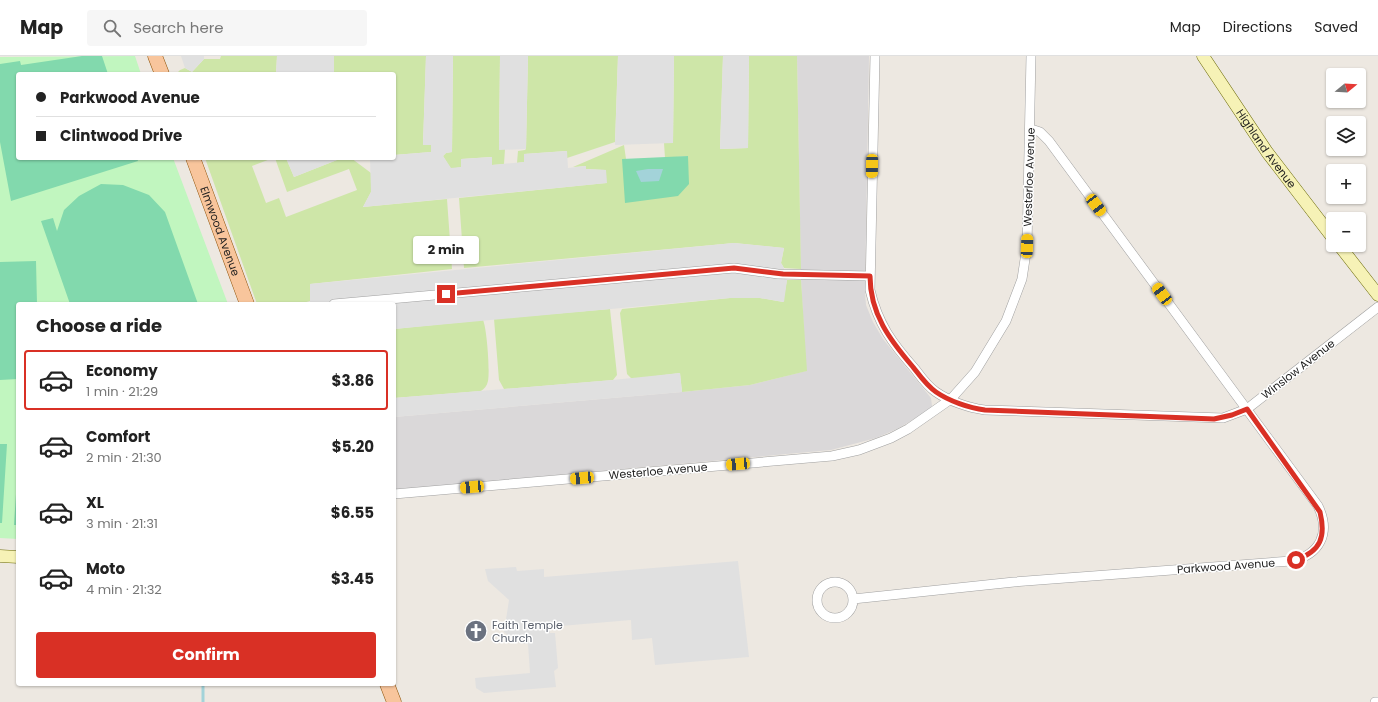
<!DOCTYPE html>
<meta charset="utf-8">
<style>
:root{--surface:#fff;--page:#f6f6f6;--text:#222;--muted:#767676;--line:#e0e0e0;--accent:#d93025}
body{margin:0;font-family:Poppins,sans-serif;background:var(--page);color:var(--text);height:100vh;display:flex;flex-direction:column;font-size:15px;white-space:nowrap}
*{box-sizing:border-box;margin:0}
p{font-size:13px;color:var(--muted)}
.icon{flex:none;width:22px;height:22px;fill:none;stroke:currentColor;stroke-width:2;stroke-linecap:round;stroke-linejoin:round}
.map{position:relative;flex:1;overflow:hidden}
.details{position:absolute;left:16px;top:246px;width:380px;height:384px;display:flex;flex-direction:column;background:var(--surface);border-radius:4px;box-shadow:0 1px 3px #0004}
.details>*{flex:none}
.guide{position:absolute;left:16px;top:16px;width:380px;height:88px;border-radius:4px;box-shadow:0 1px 3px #0004;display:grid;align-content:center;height:88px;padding:0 20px;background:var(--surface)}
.needle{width:26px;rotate:72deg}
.controls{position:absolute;left:1326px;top:12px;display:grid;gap:8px}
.controls a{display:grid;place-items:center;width:40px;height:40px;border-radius:4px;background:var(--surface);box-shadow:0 1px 3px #0004;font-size:20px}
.end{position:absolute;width:18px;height:18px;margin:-9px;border:5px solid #d93025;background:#fff;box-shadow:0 0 0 2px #fff}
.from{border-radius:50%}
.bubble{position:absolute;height:28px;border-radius:4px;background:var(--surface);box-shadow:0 1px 3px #0004;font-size:13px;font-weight:700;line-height:28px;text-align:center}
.car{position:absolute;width:12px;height:24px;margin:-12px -6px;border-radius:5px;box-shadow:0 0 3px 1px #0007;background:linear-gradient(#f5c518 24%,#345 0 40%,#f5c518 0 76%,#345 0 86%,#f5c518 0)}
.guide b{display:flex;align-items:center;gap:14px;height:38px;font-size:15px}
.guide b+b{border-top:1px solid var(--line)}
.guide i{width:10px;height:10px;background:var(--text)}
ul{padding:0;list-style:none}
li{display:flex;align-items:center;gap:12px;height:60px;margin:0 8px 6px;padding:0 12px;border:2px solid transparent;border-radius:4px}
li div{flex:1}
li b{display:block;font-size:15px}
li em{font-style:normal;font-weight:700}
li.selected{border-color:var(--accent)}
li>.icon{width:36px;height:36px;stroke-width:1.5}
h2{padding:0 20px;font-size:18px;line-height:48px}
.primary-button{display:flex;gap:8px;margin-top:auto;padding:8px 20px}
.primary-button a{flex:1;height:46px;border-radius:4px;background:var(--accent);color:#fff;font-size:16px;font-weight:700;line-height:46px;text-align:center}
header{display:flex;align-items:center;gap:24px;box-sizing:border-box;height:56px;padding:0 20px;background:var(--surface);border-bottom:1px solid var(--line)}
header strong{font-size:19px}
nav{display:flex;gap:22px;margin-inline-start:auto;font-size:14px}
.search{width:280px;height:36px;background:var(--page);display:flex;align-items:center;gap:10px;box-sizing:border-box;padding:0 14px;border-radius:4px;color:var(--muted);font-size:15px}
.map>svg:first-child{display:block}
.residential{fill:#dad8d9}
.grass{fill:#cee6a8}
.park{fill:#c1f6bf}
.pitch{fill:#82d9ad}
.parking{fill:#e0e0e0}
.water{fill:#a3d3d9}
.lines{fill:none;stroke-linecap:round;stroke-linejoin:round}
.stream{stroke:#a3d3d9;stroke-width:3}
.street-casing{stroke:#a0a0a0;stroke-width:10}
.secondary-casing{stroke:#6c6b09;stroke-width:13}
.primary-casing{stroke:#8d5106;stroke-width:15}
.street{stroke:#fff;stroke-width:9}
.secondary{stroke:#f6f2b6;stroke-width:12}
.primary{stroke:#f8c59c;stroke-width:14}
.route{stroke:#d93025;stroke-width:5}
.labels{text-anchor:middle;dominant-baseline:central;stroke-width:3;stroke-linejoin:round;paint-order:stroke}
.street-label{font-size:11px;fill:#1c1c1c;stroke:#fff}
.worship-label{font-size:11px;fill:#5b616d;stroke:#fff;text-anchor:start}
</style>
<header>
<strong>Map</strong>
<div class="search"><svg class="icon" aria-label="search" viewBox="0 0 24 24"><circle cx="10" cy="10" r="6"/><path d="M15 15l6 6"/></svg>Search here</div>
<nav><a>Map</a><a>Directions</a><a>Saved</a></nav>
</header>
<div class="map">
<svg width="1378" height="646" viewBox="0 0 1378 646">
<rect width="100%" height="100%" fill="#ede8e1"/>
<path class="residential" d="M 797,0 L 869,0 L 865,237 L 866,249 L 873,266 L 883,283 L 931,342 L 932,350 L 928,355 L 897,373 L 876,382 L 831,394 L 394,434 L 394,361 L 682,336 L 750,329 L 806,315 L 801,224 Z"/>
<path class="grass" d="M 221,0 L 277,0 L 276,18 L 176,18 L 180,14 L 185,12 L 192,16 L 204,3 L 220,3 Z
M 334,0 L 426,0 L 423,88 L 431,89 L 431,96 L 394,99 L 394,18 L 334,18 Z
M 453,0 L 500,0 L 499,93 L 505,93 L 504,108 L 492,109 L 491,101 L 461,103 L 461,111 L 451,113 L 443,100 L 446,97 L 452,96 Z
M 528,0 L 618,0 L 615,86 L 567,102 L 566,95 L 524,98 L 524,106 L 517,107 L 518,95 L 525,94 L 526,93 Z
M 674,0 L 723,0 L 720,93 L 748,92 L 749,0 L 797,0 L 801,213 L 784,212 L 781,207 L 784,192 L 734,187 L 464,212 L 459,142 L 606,127 L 606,114 L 586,113 L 586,110 L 573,111 L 624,89 L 626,103 L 624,103 L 688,128 L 688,100 L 665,102 L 664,87 L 673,86 Z
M 205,102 L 273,102 L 252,110 L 266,147 L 279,142 L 286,161 L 357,134 L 349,113 L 287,136 L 275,102 L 286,102 L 294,121 L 342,102 L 351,102 L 371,117 L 371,136 L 363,151 L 447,143 L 452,213 L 310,228 L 310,245 L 299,248 L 257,248 Z
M 787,224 L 801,224 L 807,315 L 750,329 L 682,336 L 680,317 L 632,323 L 627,318 L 620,257 L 622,253 L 730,242 L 760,242 L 783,246 Z
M 610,253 L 617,319 L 613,324 L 504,333 L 499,324 L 494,263 Z
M 483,264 C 487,273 490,315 488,325 C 487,330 484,333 481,335 L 394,342 L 394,273 Z"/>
<path class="park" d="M 135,0 L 141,18 L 18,18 L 18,102 L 173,102 L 228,248 L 18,248 L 18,483 L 0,482 L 0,1 Z"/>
<path class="pitch" d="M 82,0 L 102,0 L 108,18 L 18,18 L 18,102 L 137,102 L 138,105 L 11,145 L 0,86 L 0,8 L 20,5 L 21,9 Z
M 688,100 L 689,128 L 678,140 L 625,147 L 622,103 Z
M 101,128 L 123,129 L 149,139 L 165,156 L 198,248 L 70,248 L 41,165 L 53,162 L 57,175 L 64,154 L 79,140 Z
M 36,205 L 37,248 L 18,248 L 18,323 L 0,324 L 0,206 Z
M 0,388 L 7,388 L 2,467 L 0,467 Z
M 18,407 L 18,469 L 14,469 Z"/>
<path class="parking" d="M 181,0 L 204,0 L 204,3 L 192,16 L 185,12 Z
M 277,0 L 334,0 L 334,18 L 276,18 Z
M 426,0 L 453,0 L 452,96 L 446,97 L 443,100 L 451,112 L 461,111 L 461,103 L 492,101 L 492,109 L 524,106 L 524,98 L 567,95 L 568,112 L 586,110 L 586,113 L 606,114 L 607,127 L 363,151 L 371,136 L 370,102 L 394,102 L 394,99 L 431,96 L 431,89 L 423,89 Z
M 500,0 L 528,0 L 526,93 L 499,94 Z
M 618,0 L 674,0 L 673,87 L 615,89 Z
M 723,0 L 749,0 L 748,92 L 720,93 Z
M 286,102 L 342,102 L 294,121 Z
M 734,187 L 784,192 L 781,207 L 784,212 L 783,218 L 787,224 L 784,246 L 760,242 L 730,242 L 394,273 L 394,248 L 310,248 L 310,228 Z
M 680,317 L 682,336 L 394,361 L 394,342 L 613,324 Z
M 738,505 L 749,601 L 655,609 L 652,582 L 632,584 L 631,564 L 549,571 L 550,577 L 555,577 L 558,612 L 554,615 L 556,631 L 484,637 L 476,632 L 475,622 L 530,617 L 528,588 L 519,587 L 504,576 L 509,544 L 488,525 L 485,513 L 516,511 L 517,515 L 544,513 L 544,521 Z"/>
<path class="water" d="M 648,113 L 663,113 L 659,125 L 641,126 L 636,115 Z"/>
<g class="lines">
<path class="stream" d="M 203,628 L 203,646"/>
<g class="street-casing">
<path id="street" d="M 875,0 L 870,234 C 878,268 892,287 915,313 C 921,321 927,330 936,336 C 949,345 969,352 985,354 L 1223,362 L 1247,353 L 1378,251
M 334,248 L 734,212 L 778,218 L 870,220
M 394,438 L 832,400 L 859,394 L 891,382 L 908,373 L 951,343 L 975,316 L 1006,265 L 1022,223 L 1027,190 L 1031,0
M817 544a18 18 0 1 1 36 0a18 18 0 1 1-36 0Z
M 853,543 L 1014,526 L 1291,505 C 1320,499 1331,477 1318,450 L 1049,85 L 1040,76 L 1031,73
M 1375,646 L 1378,646"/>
</g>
<g class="secondary-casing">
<g id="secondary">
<path id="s1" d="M 1203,0 L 1267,96 L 1333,182"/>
<path d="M 1339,189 L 1378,239"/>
<path d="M 0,500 L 18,501"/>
</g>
</g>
<g class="primary-casing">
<g id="primary">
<path d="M 155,0 L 162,18"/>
<path id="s2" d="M 193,102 L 247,248"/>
<path d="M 387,628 L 394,646"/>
</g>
</g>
<use href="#street" class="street"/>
<use href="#secondary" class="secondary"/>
<use href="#primary" class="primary"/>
</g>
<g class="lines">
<path class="route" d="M 446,238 L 734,212 L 783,218 L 870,220 C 870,258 890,284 913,311 C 920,320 927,330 936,336 C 949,345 969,352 985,354 L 1214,363 L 1232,359 L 1247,353 L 1320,456 C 1326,481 1321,495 1296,504"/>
</g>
<defs>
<g id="church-disc" transform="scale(1.15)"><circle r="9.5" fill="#6b7280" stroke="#fff"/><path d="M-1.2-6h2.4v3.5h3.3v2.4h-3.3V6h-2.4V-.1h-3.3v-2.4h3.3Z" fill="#fff"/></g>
</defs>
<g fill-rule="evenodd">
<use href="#church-disc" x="476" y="575"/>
</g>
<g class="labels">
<g class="street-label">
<text stroke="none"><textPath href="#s1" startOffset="112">Highland Avenue</textPath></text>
<text transform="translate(1029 121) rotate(-88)">Westerloe Avenue</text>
<text stroke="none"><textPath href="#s2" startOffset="78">Elmwood Avenue</textPath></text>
<text transform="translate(1298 313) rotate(-38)">Winslow Avenue</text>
<text transform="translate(658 415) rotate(-5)">Westerloe Avenue</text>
<text transform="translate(1226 510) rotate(-4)">Parkwood Avenue</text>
</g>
<g class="worship-label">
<text x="492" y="569">Faith Temple<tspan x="492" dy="13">Church</tspan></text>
</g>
</g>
</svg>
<div class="controls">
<a><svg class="needle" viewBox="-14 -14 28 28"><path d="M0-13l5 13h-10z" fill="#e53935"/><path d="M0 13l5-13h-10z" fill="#767676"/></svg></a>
<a><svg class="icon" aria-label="layers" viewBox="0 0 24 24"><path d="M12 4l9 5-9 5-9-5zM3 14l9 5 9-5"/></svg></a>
<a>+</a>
<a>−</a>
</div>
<i class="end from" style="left:1296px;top:504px"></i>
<i class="end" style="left:446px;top:238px"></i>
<div class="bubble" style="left:413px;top:180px;width:66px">2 min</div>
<i class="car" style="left:872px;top:110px;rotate:181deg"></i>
<i class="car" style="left:1096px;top:149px;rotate:143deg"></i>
<i class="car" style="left:1027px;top:190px;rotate:2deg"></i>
<i class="car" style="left:1162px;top:238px;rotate:323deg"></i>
<i class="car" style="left:738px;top:408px;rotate:265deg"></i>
<i class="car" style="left:582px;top:422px;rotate:265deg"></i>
<i class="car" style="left:472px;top:431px;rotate:265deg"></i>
<div class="guide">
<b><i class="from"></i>Parkwood Avenue</b>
<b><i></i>Clintwood Drive</b>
</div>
<section class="details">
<h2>Choose a ride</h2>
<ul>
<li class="selected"><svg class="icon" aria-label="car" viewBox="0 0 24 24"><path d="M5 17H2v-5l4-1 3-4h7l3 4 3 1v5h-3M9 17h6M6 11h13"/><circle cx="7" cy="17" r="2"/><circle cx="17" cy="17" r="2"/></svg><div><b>Economy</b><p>1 min · 21:29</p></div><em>$3.86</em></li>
<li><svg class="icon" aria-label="car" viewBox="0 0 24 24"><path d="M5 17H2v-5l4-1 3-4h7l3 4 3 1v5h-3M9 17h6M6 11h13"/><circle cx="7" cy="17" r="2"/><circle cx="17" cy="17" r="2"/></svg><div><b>Comfort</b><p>2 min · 21:30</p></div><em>$5.20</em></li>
<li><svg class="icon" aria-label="car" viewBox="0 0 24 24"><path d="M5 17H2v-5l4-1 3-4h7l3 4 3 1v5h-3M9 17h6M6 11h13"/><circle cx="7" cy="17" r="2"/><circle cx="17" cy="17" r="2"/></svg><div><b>XL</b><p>3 min · 21:31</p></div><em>$6.55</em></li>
<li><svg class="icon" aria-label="car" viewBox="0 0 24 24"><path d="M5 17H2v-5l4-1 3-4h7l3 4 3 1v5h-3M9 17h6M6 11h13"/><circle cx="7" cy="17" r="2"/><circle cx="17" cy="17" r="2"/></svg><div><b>Moto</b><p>4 min · 21:32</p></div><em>$3.45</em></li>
</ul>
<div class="primary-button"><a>Confirm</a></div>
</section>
</div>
